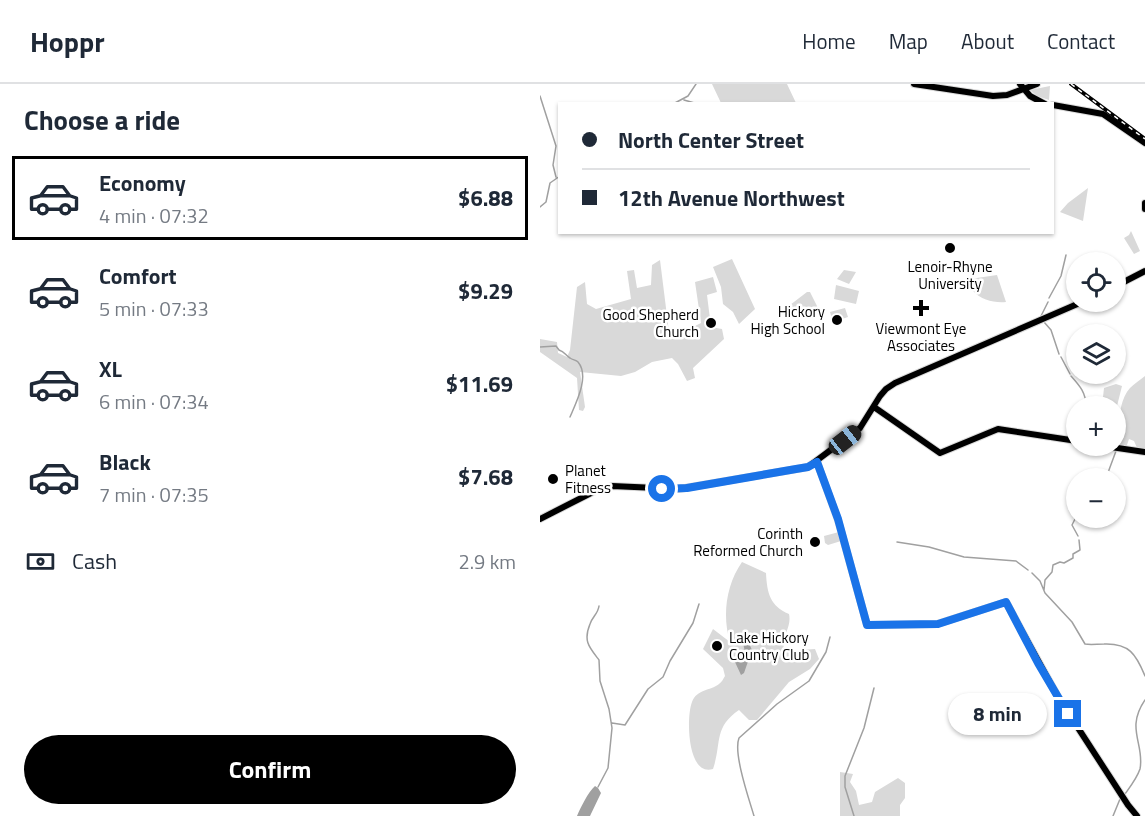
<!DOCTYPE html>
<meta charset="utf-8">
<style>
:root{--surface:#fff;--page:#f6f6f7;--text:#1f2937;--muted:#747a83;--line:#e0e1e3;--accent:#000}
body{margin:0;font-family:"Titillium Web",sans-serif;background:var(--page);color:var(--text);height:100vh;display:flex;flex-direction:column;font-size:22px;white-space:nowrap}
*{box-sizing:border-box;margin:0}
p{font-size:20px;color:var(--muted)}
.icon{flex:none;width:33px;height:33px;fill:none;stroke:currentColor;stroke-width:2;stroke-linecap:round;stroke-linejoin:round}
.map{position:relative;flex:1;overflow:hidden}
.side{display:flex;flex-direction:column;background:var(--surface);width:540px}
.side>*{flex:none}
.top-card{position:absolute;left:18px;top:18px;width:496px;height:132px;border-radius:0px;box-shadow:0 2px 4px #0004;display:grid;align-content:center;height:132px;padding:0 24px;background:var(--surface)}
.fabs{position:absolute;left:526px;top:168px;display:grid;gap:12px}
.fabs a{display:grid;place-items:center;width:60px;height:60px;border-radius:50%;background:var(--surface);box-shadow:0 2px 4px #0004;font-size:30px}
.end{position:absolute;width:27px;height:27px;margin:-14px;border:8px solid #1a73e8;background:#fff;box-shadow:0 0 0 3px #fff}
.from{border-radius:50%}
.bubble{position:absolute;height:42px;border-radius:21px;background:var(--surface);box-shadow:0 2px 4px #0004;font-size:20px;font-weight:700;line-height:42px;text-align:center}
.car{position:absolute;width:18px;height:36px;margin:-18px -9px;border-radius:8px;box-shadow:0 0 4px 2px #0007;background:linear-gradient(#222 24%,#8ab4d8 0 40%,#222 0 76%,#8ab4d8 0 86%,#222 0)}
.top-card b{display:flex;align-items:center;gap:21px;height:57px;font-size:22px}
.top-card b+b{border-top:2px solid var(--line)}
.top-card i{width:15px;height:15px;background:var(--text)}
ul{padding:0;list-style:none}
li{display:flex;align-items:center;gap:18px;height:84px;margin:0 12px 9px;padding:0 12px;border:3px solid transparent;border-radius:0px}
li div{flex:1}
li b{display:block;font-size:22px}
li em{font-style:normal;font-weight:700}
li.active{border-color:var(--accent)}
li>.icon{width:54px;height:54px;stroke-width:1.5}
h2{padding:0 24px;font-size:27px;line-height:72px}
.pay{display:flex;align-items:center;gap:15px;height:66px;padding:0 24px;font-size:22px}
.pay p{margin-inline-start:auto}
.primary-button{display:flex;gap:12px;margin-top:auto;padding:12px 24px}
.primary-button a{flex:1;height:69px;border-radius:36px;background:var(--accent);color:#fff;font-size:24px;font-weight:700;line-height:69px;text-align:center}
header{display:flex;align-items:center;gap:36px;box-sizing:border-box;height:84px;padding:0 30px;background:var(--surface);border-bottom:2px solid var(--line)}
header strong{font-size:28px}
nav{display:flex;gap:33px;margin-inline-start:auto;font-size:21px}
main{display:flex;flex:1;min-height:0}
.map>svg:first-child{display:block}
.green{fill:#d9d9d9}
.water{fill:#a0a0a0}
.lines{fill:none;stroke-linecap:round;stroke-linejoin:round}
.stream{stroke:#a0a0a0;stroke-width:1.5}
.major-casing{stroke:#dbdbdb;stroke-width:8}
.major{stroke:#000;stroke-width:6}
.rail-casing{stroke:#000;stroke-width:4}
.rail{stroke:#fff;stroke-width:1.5;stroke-dasharray:4.5;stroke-linecap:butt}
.route{stroke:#1a73e8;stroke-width:8}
.poi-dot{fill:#000;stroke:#fff;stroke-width:2}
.labels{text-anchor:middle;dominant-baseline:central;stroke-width:5;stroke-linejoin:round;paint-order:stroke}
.poi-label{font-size:15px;fill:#000;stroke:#fff;text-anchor:end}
</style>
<header>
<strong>Hoppr</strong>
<nav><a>Home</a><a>Map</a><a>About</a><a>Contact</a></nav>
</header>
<main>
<section class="side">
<h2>Choose a ride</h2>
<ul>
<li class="active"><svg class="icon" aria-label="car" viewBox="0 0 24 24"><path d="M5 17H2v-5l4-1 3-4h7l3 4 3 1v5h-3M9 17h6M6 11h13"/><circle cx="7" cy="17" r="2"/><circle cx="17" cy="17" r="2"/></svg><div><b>Economy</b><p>4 min · 07:32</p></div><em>$6.88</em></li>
<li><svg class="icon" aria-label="car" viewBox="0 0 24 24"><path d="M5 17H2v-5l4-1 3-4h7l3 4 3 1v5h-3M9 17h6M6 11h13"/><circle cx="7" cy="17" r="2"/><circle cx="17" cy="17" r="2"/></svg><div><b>Comfort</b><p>5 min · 07:33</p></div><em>$9.29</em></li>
<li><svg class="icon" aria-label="car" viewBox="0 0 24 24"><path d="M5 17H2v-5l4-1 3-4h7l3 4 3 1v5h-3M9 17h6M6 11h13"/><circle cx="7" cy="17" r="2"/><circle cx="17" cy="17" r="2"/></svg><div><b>XL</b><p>6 min · 07:34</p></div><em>$11.69</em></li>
<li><svg class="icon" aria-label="car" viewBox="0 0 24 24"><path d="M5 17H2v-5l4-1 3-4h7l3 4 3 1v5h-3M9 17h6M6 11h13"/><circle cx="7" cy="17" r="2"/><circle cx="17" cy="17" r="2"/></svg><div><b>Black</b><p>7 min · 07:35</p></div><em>$7.68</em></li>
</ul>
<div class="pay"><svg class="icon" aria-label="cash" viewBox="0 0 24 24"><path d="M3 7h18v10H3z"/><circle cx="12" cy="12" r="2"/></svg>Cash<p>2.9 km</p></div>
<div class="primary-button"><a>Confirm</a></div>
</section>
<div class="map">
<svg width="605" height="732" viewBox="0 0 605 732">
<rect width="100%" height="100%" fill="#fff"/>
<path class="green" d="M 172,0 L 247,0 L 256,19 L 181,19 Z
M 510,2 L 509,16 L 497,12 L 490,6 Z
M 548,104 L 543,137 L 520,128 L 528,119 Z
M 591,147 L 600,167 L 594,170 L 584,154 L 589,151 Z
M 192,175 L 215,225 L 199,240 L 193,228 L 183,220 L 181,203 L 173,183 Z
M 120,176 L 129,248 L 143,248 L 161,239 L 155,198 L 173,193 L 177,208 L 167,211 L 171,243 L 182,245 L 184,255 L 153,284 L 155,294 L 147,297 L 138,280 L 132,274 L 112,278 L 95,288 L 81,292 L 40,288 L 45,323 L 43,327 L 39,326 L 37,294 L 0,268 L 0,255 L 17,258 L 18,269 L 27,273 L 30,266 L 37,203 L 45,198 L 47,220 L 56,225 L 91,215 L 87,187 L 94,186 L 97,204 L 111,201 L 112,181 Z
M 304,186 L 316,188 L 309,200 L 297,195 Z
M 457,191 L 466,218 C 454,219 441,216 433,207 L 437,202 L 430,195 Z
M 296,201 L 319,207 L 316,220 L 294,215 Z
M 267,208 L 270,208 L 280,228 C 268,237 258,234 250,221 Z
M 305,224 L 308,233 L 293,238 L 290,228 Z
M 605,292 L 605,366 L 598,366 L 594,357 L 589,355 L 586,364 L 580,363 C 577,347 578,317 590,304 C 594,300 600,296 605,292 Z
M 576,300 L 582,302 L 576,326 L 576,322 L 562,322 L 564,304 Z
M 299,448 L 301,457 L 288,461 L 285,459 L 284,452 Z
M 202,478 L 226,489 C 227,509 230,522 249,530 C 252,543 241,553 244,565 L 247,567 L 275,565 L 279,575 L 270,585 L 249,598 L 217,636 L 209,636 L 199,626 C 173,644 182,659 173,685 C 147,693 146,633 152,618 C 157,605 170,607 179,600 C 182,598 183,595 185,592 L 183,584 L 163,565 L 173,545 L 190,558 C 182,532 186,501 202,478 Z
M 300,688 L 313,690 L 310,698 L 316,707 L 319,721 L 332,718 L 335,708 L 358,694 L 365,699 L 365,714 L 360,721 L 360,732 L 300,732 Z"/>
<path class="water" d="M 207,555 L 212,566 L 204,589 L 201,591 L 195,578 L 199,569 L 205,569 L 203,558 Z
M 55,702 L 58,704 L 61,709 L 50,732 L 37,732 C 41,723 48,708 55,702 Z"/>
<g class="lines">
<path class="stream" d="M 0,12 L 16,62 L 13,81 L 16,93
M 144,16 L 158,20
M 133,20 L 148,12 L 156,0
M 0,123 L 6,118 L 10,99 L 20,92
M 509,214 L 521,192 L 526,171
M 501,232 L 508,218
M 504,238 L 511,246 L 519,270
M 0,263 L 16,262 L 19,266 C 25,268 25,271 30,274 C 33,276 36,276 38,278 C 50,292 36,319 30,333
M 521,273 L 530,290
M 531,292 C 540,302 546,309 546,322
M 566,394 L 576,367
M 537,431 L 532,441 L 538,452
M 357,458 L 389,463 L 424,473 L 476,477 L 488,486
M 492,489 L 500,497 L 505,509 L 532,538 L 545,560 C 551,561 557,560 564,560 C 589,559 596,570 605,592
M 504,506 L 505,496 L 512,488 L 513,481 L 520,478 L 524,479 L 533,474 L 533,470 L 540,466 L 539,456
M 72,639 L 85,641 L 108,605 L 123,593 L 130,577 L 153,539 L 159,520
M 58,703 L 68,684 L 72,644 L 69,625 L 60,597 L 59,576 C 49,563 43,557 50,540 C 52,533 58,530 59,522
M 585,710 C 590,703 597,694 600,685 C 605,660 585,645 605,616
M 214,732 C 209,715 193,669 199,654 L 237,620 L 269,597 L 286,568 L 290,553
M 314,732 L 305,703 L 305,692 L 324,644 L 334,604
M 573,732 L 580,715"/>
<g class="major-casing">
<path id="major" d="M 374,0 L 453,12 L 467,11 L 497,0
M 480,0 L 490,12 L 505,20
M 513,21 L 563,30 L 605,59
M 605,119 L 605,125
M 576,202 L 605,187
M 334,323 L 400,369 L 458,345 L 537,357
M 564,362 L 605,368
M 277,378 L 298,436 L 327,541 L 397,540 L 466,518 L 518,613 L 588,721 L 597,732
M 0,435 L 53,408 L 72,402 L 139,405 L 268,383 L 320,344 L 340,312 L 346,305 L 355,299 L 542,218"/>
</g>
<use href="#major" class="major"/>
<g class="rail-casing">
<path id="rail" d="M 531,0 L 605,55"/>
</g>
<use href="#rail" class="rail"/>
</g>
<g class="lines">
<path class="route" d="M 122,405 L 147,404 L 256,385 L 268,383 L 277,378 L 298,435 L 327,541 L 398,540 L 466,518 L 498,579 L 528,630"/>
</g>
<g class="poi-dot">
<circle cx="410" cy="164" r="6"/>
<path d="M378 215h6v6h6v6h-6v6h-6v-6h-6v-6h6z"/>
<circle cx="297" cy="236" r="6"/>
<circle cx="171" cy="239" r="6"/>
<circle cx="13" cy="395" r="6"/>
<circle cx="275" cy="458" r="6"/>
<circle cx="177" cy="562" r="6"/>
</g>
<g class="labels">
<g class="poi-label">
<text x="410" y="182" text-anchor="middle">Lenoir-Rhyne<tspan x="410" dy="17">University</tspan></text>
<text x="285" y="227">Hickory<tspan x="285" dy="17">High School</tspan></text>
<text x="159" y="230">Good Shepherd<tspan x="159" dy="17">Church</tspan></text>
<text x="381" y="244" text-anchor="middle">Viewmont Eye<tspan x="381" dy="17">Associates</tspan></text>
<text x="25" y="386" text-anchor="start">Planet<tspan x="25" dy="17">Fitness</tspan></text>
<text x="263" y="449">Corinth<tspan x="263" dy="17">Reformed Church</tspan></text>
<text x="189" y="553" text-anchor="start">Lake Hickory<tspan x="189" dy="17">Country Club</tspan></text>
</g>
</g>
</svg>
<div class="fabs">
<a><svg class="icon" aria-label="locate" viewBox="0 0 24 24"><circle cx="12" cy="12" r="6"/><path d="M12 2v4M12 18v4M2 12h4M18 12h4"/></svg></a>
<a><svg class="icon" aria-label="layers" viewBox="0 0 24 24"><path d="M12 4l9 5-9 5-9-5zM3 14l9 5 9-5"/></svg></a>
<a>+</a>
<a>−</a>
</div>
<i class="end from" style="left:122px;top:405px"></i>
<i class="end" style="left:528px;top:630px"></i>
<div class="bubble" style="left:408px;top:609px;width:99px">8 min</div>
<i class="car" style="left:305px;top:356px;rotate:52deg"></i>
<div class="top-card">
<b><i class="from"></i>North Center Street</b>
<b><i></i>12th Avenue Northwest</b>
</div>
</div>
</main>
